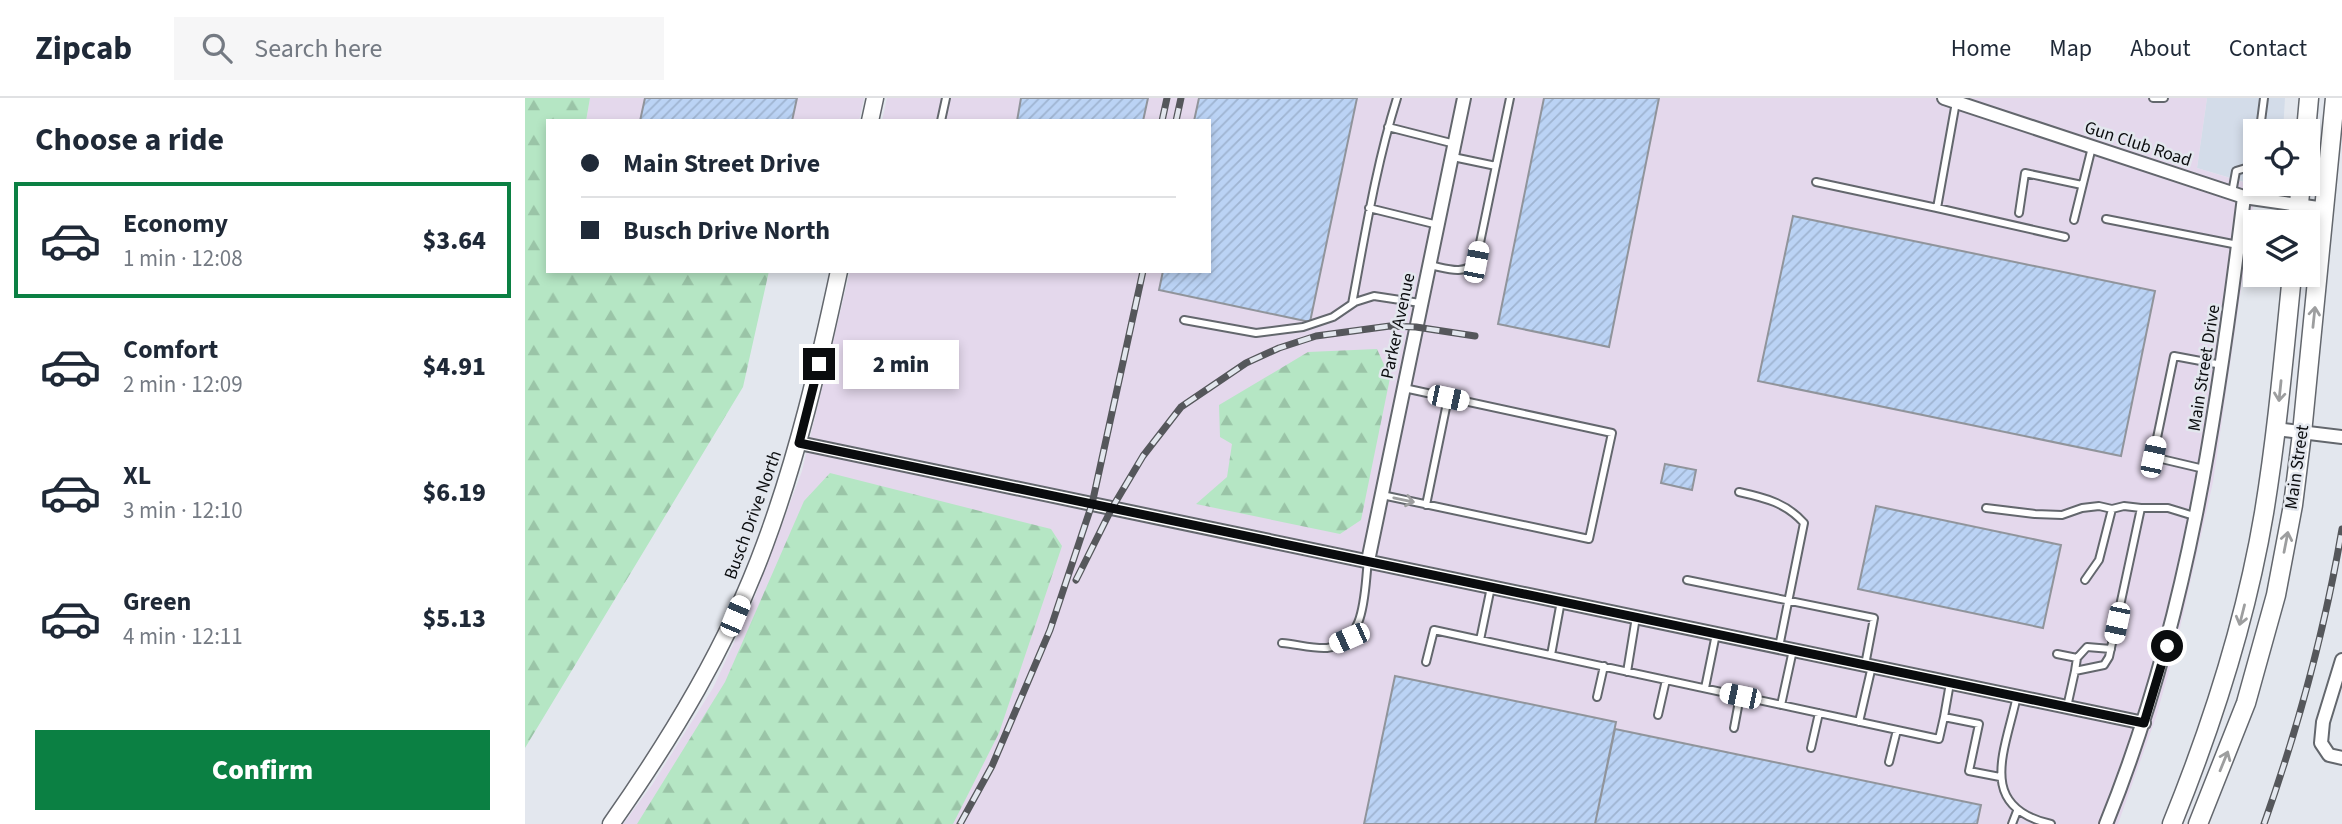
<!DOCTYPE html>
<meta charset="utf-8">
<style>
:root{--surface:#fff;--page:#f6f6f7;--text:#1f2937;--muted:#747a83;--line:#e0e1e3;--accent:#0b8043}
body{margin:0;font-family:"Source Sans 3",sans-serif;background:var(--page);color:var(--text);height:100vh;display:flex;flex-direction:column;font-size:26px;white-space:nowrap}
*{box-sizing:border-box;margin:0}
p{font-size:23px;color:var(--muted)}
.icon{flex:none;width:38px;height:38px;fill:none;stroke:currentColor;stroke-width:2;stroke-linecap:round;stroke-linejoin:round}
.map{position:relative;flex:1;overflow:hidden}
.drawer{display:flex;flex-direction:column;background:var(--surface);width:525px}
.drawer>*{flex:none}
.guide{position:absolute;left:21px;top:21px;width:665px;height:154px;border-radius:0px;box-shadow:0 4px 10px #0003;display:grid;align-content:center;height:154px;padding:0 35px;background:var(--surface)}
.controls{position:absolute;left:1718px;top:21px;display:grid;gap:14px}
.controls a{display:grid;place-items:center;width:77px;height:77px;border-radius:0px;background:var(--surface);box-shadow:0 4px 10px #0003;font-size:35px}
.end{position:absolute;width:32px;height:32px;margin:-16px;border:9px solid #0a0c0e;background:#fff;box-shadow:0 0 0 4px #fff}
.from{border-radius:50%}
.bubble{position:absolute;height:49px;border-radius:0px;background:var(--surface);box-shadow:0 4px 10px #0003;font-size:23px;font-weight:800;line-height:49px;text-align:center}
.car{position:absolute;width:21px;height:42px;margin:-21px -10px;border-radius:9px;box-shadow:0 0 5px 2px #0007;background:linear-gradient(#fff 24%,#345 0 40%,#fff 0 76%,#345 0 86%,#fff 0)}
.guide b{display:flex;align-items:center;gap:24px;height:66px;font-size:26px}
.guide b+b{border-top:2px solid var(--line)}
.guide i{width:18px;height:18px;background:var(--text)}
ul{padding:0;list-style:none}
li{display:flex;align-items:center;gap:21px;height:116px;margin:0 14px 10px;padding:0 21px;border:4px solid transparent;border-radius:0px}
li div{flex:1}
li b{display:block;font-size:26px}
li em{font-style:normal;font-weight:800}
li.on{border-color:var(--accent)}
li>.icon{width:63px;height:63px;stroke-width:1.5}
h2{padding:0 35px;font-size:32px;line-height:84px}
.button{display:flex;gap:14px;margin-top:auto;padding:14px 35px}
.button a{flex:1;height:80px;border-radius:0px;background:var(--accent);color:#fff;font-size:28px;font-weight:800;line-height:80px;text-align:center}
header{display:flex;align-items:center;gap:42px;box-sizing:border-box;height:98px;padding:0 35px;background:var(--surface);border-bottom:2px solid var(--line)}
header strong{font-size:33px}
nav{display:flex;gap:38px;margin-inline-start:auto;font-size:24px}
.search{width:490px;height:63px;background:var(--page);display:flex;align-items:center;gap:18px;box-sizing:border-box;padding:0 24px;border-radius:0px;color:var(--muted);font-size:26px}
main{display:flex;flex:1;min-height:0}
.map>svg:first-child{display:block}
.built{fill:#d3dce9}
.industrial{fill:#e4d8ec}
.forest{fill:url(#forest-firs)}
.building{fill:url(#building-hatch);stroke:#90949b;stroke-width:2}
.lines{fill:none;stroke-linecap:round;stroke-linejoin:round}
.lane-casing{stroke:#63676d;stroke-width:10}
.street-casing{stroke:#63676d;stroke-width:16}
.secondary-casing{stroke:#63676d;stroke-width:19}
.primary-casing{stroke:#63676d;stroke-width:21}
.lane{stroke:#fff;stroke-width:6}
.street{stroke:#fff;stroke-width:12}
.secondary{stroke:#fff;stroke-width:16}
.primary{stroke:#fff;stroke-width:18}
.rail-casing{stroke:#55575b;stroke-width:7}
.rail{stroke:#e3e7ee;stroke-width:4.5;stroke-dasharray:13;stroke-linecap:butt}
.oneway{stroke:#9d9e9f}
.route{stroke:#0a0c0e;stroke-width:9}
.labels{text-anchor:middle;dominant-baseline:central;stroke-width:5;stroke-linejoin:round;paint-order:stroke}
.street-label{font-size:18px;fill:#0a0c0e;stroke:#e3e7ee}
</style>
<header>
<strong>Zipcab</strong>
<div class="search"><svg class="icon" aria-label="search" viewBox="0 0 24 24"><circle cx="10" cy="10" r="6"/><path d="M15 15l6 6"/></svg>Search here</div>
<nav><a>Home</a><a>Map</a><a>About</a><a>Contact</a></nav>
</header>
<main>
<section class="drawer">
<h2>Choose a ride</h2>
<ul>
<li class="on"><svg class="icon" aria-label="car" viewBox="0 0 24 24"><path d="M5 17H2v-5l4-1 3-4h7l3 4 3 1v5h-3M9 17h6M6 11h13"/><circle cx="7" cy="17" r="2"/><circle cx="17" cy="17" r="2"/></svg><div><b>Economy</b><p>1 min · 12:08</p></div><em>$3.64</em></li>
<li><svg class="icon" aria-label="car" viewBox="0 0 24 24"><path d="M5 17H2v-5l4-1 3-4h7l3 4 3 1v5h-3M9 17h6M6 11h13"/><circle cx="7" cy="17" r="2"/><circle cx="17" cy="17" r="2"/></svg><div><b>Comfort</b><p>2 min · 12:09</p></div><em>$4.91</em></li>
<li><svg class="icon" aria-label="car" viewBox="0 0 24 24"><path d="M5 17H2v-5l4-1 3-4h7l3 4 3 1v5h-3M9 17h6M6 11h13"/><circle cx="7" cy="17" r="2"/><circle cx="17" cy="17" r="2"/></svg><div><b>XL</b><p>3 min · 12:10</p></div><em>$6.19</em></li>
<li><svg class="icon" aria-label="car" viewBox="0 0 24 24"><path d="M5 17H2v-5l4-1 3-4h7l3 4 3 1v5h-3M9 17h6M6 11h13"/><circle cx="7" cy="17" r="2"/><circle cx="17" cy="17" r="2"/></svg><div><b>Green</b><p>4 min · 12:11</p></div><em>$5.13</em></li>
</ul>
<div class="button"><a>Confirm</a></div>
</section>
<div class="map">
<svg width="1817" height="726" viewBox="0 0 1817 726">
<defs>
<pattern id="forest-firs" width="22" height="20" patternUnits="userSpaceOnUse" patternTransform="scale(1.75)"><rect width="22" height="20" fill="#b5e6c4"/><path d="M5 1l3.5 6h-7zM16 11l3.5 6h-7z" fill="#9ac4a7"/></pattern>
<pattern id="building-hatch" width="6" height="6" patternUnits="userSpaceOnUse" patternTransform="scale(1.75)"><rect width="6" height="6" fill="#bbd3f5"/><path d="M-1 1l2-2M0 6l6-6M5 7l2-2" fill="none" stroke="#9fb4d1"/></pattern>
</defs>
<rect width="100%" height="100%" fill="#e3e7ee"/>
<path class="built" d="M 1682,0 L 1760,0 L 1758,33 L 1731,33 L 1731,86 L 1754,86 L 1753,94 L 1672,70 Z"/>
<path class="industrial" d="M 65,0 L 339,0 L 334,23 L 61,23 Z
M 362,0 L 1682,0 L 1672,70 L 1731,88 L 1688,384 L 1650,552 L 1631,619 L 1593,726 L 98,726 L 127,687 L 188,590 L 227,506 L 277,373 L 325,173 L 684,173 L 684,23 L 357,23 Z"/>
<path class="forest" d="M 0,0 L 65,0 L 61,23 L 23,23 L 23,173 L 244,173 L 218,289 L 0,650 Z
M 852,251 L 865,280 L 836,422 L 815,436 L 671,406 L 702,379 L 707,346 L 695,339 L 694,307 L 783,254 Z
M 305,375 L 526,431 L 537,448 L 474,635 L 428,726 L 112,726 L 200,584 L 279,403 Z"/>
<path class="building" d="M 120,0 L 272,0 L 267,23 L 115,23 Z
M 496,0 L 623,0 L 618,23 L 492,23 Z
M 674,0 L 832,0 L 785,224 L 634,192 L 638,173 L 684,173 L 684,23 L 669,23 Z
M 1019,0 L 1134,0 L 1084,249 L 973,226 Z
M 1268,118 L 1630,193 L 1596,358 L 1233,283 Z
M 1140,366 L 1171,372 L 1167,392 L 1136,385 Z
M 1351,408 L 1536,447 L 1518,530 L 1333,491 Z
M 870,578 L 1091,624 L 1070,726 L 839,726 Z
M 1090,631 L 1456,707 L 1452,726 L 1070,726 Z"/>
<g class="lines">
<g class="lane-casing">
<path id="lane" d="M 1628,0 L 1639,0
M 1431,4 L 1412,110 L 1540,139
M 416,23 L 421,0
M 863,29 L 930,46
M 1735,29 L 1775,33
M 1735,31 L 1739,0
M 928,59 L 971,68
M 1291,84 L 1412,110
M 1707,95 L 1711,73 L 1724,69 L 1731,60
M 844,110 L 913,127
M 1494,115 L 1500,75 L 1557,87
M 1581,121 L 1713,147
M 1549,122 L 1567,49
M 904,167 C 921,170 938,178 951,164 L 985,0
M 827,206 C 840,137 851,67 872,0
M 659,222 L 731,235 L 778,229 L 808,219 L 830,204 L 849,198 L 895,205
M 1679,371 L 1628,359 L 1649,258 L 1697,267
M 1214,394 C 1241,400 1261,405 1279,425 L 1254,549
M 857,397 L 1064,441 L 1087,335 L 879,290
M 901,407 L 923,300
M 1461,410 L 1510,416 L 1537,417 L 1557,410 L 1574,408 L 1587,411
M 1162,482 L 1349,520 L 1340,567
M 1560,482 L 1574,462 L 1587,411 L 1599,408 L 1616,410
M 955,542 L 966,489
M 757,545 C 771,546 788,551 802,550 C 842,545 839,493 843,463
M 1532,556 L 1552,560 L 1550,573
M 1026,557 L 1036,503
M 1552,560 L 1562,549 L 1586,551
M 901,564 L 909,532 L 1414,641 L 1419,619 L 1454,626 L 1444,673 L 1475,679
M 1102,574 L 1111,519
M 1180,590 L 1191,536
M 1492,598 C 1480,653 1451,709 1526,726
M 1072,599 L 1079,568
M 1256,607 L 1268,552
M 1542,609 L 1550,573 L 1579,567 L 1584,559 L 1616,410 L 1643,410 L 1669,418
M 1133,617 L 1141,582
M 1419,619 L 1425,585
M 1334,624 L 1347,568
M 1209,630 L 1215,598
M 1286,650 L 1294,615
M 1364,664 L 1372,632
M 1487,726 L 1492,713"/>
</g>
<g class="street-casing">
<path id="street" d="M 1419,0 L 1719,99 L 1800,111
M 1751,331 L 1817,339
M 274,345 L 1619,625
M 843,463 L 939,0
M 1817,562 L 1798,624 L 1796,645 L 1804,657 L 1817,660
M 1581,726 C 1662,527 1693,312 1719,99"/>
</g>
<g class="secondary-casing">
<path id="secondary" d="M 345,23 L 350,0
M 86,726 C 147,639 203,547 240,446 C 273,357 294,266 314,173"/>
</g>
<g class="primary-casing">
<path id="primary" d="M 1781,33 L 1784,0
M 1772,124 L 1776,86
M 1647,726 C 1688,625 1721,522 1739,415 C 1752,336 1759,256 1767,177
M 1673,726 L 1721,605 L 1751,497 L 1768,407 L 1777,335 L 1810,0"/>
</g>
<use href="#lane" class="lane"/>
<use href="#street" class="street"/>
<use href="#secondary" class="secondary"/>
<use href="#primary" class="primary"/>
<g class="rail-casing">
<path id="rail" d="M 637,23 L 642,0
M 651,23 L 656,0
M 551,482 L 587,410 L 618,358 L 656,309 L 721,265 L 754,250 L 791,238 L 865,228 L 891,229 L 950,238
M 435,726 L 467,668 L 525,532 L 567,406 L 618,173
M 1739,726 C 1773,630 1800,531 1817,431"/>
</g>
<use href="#rail" class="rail"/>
</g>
<defs><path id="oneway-shaft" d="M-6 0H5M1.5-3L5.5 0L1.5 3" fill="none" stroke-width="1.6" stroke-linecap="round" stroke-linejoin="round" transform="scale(1.75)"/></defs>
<g class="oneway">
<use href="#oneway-shaft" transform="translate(1789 219) rotate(-84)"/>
<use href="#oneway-shaft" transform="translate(1755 293) rotate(96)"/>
<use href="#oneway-shaft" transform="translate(879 402) rotate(12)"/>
<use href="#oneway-shaft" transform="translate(1761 444) rotate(-79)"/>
<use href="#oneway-shaft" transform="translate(1717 517) rotate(104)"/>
<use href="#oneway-shaft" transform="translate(1699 663) rotate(-68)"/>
</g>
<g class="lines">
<path class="route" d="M 294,266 L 274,345 L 1619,625 L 1642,548"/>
</g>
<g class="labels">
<g class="street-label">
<text transform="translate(1613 46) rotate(18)">Gun Club Road</text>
<text transform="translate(873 228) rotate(-78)">Parker Avenue</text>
<text transform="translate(1679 270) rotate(-81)">Main Street Drive</text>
<text transform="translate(1772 369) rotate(-82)">Main Street</text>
<text transform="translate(228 417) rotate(-70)">Busch Drive North</text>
</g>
</g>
</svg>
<div class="controls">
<a><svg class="icon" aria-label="locate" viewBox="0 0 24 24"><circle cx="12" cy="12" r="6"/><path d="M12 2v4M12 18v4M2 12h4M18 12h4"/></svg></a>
<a><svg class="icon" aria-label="layers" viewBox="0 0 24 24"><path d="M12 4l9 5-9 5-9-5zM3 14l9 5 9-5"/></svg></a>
</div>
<i class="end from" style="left:1642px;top:548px"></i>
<i class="end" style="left:294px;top:266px"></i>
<div class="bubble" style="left:318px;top:242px;width:116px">2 min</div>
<i class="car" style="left:951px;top:164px;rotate:11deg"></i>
<i class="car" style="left:923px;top:300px;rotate:102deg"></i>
<i class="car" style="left:1628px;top:359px;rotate:12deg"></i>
<i class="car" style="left:210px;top:518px;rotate:23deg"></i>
<i class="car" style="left:1592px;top:525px;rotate:192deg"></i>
<i class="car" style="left:824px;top:540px;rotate:246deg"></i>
<i class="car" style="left:1215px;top:598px;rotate:282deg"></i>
<div class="guide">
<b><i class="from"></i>Main Street Drive</b>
<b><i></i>Busch Drive North</b>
</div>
</div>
</main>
